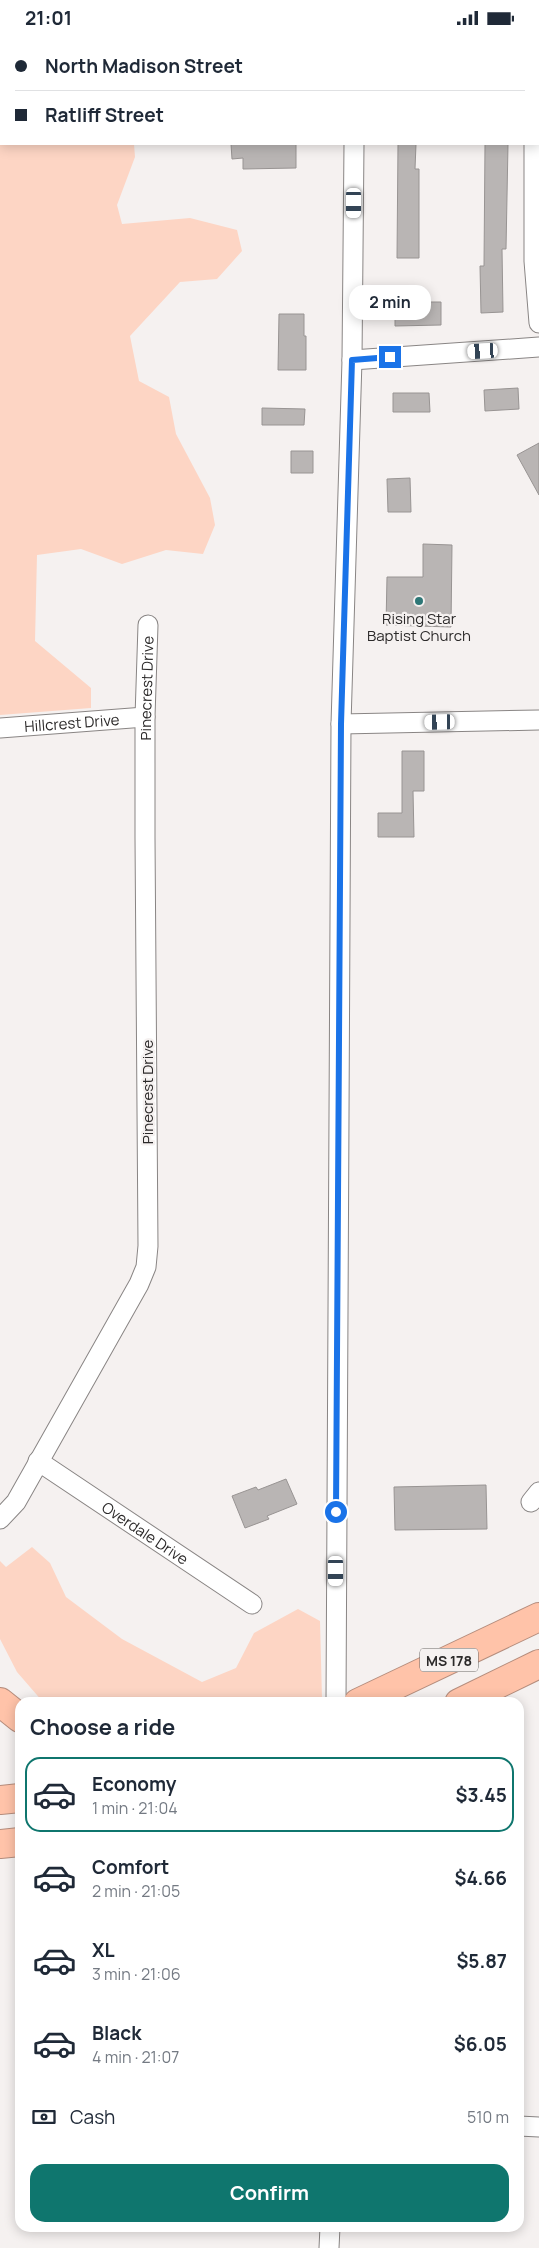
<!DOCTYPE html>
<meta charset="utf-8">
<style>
:root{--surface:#fff;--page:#f6f6f7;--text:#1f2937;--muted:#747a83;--line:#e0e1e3;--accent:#0f766e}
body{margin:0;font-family:Manrope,sans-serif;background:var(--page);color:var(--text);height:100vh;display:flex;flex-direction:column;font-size:19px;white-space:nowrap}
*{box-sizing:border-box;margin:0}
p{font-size:16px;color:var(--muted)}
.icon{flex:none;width:28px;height:28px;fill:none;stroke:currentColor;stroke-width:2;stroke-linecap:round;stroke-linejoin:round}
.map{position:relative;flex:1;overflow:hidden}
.side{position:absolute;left:15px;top:1662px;width:509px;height:535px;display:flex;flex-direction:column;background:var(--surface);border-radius:15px;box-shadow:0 2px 12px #0003}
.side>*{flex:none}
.hud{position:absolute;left:0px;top:0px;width:540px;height:110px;box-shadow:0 2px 12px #0003;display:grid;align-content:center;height:110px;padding:0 15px;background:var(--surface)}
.end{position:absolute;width:22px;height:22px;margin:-11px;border:6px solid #1a73e8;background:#fff;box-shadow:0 0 0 2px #fff}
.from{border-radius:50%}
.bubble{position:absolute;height:35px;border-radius:15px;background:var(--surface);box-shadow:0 2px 12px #0003;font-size:16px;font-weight:700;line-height:35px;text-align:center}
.car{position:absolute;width:15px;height:30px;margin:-15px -8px;border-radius:6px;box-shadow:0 0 4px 1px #0007;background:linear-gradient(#fff 24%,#345 0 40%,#fff 0 76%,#345 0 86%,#fff 0)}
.hud b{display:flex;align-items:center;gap:18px;height:48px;font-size:19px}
.hud b+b{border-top:1px solid var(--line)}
.hud i{width:12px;height:12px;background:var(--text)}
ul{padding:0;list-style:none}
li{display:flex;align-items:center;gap:15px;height:75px;margin:0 10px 8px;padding:0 5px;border:2px solid transparent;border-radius:15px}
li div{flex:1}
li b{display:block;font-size:19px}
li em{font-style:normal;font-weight:700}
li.selected{border-color:var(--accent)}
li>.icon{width:45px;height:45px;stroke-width:1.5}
h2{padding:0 15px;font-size:22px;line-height:60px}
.pay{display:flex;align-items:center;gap:12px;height:55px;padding:0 15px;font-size:19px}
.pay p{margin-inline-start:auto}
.primary-button{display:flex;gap:10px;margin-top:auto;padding:10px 15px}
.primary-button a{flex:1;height:58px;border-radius:15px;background:var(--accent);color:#fff;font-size:20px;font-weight:700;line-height:58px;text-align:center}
.status{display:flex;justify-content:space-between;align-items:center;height:35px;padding:0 25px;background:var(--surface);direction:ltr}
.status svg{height:14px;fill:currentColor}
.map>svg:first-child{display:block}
.green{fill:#fdd5c4}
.building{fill:#b9b5b4;stroke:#989493}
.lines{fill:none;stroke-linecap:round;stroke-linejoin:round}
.minor-casing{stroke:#898584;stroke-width:21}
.highway-casing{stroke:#b58d7d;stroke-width:30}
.minor{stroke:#fff;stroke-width:19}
.highway{stroke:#ffc3a9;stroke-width:28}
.route{stroke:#1a73e8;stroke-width:6}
.poi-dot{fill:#2e7777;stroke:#f5f1f0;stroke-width:2}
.labels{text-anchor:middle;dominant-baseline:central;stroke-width:4.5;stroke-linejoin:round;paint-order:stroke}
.shield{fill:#f5f1f0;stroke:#686665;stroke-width:1}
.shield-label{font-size:14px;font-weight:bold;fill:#2c2a2a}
.poi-label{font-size:15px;fill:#2c2a2a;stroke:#f5f1f0}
.street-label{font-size:15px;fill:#2c2a2a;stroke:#f5f1f0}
</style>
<div class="status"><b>21:01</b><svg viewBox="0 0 49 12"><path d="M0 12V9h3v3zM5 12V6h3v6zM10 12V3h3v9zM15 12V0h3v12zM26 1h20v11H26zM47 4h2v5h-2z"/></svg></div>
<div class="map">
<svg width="539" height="2213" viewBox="0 0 539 2213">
<rect width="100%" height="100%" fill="#f5f1f0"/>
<path class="green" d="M 0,0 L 253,0 L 1,1 L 1,109 L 134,109 L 135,122 L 117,170 L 122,189 L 190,183 L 237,195 L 242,216 L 217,244 L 180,247 L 130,301 L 139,346 L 169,362 L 176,399 L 210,463 L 215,490 L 203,519 L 166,515 L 122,529 L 81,514 L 37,520 L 35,606 L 91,653 L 91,673 L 0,680 Z
M 32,1512 L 50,1528 L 66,1562 L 122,1604 L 202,1647 L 236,1633 L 254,1598 L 298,1574 L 320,1586 L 322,1664 L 314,1668 L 43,1667 L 17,1637 L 0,1604 L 0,1526 L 6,1532 Z"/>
<path class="building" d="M 231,109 L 296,109 L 296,133 L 243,134 L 243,123 L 232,124 Z
M 398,109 L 416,109 L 415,134 L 419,134 L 419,223 L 397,223 Z
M 485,109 L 508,109 L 506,214 L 502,214 L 503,277 L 481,278 L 480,231 L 484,231 Z
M 395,267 L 441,267 L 441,290 L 395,291 Z
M 279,279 L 304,279 L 304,301 L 306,301 L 306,335 L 278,335 Z
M 518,353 L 519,374 L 485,376 L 484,355 Z
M 393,358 L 429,358 L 430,377 L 393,377 Z
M 262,373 L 305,374 L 304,390 L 262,390 Z
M 539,408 L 539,460 L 517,420 Z
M 291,416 L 313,416 L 313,438 L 291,438 Z
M 410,443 L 411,477 L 388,477 L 387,444 Z
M 423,509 L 452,510 L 451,592 L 386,590 L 387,542 L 423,542 Z
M 402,716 L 424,716 L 424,756 L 413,756 L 414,802 L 378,802 L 378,778 L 402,778 Z
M 286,1444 L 297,1469 L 267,1481 L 269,1484 L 245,1493 L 232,1461 L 256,1452 L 258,1455 Z
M 486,1450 L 487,1494 L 395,1495 L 394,1452 Z"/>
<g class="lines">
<g class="minor-casing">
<g id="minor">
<path d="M 355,1 L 355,0"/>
<path d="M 534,1 L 534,0"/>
<path d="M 534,109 L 534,226 L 539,288"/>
<path d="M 352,325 L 539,312"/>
<path d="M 341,689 L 539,685"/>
<path id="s1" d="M 0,693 L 145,682"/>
<path id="s2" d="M 38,1426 L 252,1569"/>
<path d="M 531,1467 L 539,1457"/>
<path id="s3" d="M 0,1484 L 16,1467 L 139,1249 L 146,1232 L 148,1211 L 145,802 L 145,682 L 148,590"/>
<path d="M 336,1668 L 341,689 L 352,325 L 354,109"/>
<path d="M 519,2091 L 539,2092"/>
<path d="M 329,2213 L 330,2192"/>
</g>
</g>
<g class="highway-casing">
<path id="highway" d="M 0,1667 L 20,1683
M 358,1668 L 539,1582
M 459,1668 L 539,1629
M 0,1765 L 20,1763
M 0,1809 L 20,1807"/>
</g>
<use href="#minor" class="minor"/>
<use href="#highway" class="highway"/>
</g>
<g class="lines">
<path class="route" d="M 336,1477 L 341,689 L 352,325 L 390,322"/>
</g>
<circle class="poi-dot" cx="419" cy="566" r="5"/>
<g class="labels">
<rect class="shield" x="420" y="1613.5" width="58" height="23" rx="4"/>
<g class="shield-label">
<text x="449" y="1625">MS 178</text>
</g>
<g class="poi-label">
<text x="419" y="583">Rising Star<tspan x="419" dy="17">Baptist Church</tspan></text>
</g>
<g class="street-label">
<text stroke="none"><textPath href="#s3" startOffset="871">Pinecrest Drive</textPath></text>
<text stroke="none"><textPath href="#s1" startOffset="72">Hillcrest Drive</textPath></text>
<text transform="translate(147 1057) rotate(-90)">Pinecrest Drive</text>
<text stroke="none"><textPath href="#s2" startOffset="129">Overdale Drive</textPath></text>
</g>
</g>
</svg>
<i class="end from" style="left:336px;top:1477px"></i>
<i class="end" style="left:390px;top:322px"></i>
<div class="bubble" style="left:349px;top:250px;width:82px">2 min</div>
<i class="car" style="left:354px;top:168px;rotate:180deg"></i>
<i class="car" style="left:483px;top:316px;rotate:267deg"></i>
<i class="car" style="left:440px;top:687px;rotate:269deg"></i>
<i class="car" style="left:336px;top:1536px;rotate:180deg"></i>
<div class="hud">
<b><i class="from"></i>North Madison Street</b>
<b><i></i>Ratliff Street</b>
</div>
<section class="side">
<h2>Choose a ride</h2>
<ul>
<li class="selected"><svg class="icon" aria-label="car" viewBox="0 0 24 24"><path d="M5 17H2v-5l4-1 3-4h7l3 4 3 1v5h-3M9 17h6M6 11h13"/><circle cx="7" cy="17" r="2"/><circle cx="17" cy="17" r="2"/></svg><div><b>Economy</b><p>1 min · 21:04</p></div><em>$3.45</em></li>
<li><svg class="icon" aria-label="car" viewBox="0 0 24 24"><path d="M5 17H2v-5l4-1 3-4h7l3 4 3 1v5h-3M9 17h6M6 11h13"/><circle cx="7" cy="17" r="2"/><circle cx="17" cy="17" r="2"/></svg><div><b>Comfort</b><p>2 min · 21:05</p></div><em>$4.66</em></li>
<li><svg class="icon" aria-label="car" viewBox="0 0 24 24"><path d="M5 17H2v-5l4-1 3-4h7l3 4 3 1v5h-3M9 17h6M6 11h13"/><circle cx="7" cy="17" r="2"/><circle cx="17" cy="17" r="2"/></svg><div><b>XL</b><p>3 min · 21:06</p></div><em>$5.87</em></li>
<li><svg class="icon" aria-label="car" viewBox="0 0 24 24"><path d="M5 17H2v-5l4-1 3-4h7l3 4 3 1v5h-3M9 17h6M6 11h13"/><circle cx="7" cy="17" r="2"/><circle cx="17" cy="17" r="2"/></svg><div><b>Black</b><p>4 min · 21:07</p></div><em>$6.05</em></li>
</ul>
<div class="pay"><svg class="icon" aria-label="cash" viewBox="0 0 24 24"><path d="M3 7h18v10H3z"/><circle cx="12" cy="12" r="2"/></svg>Cash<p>510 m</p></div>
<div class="primary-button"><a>Confirm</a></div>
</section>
</div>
